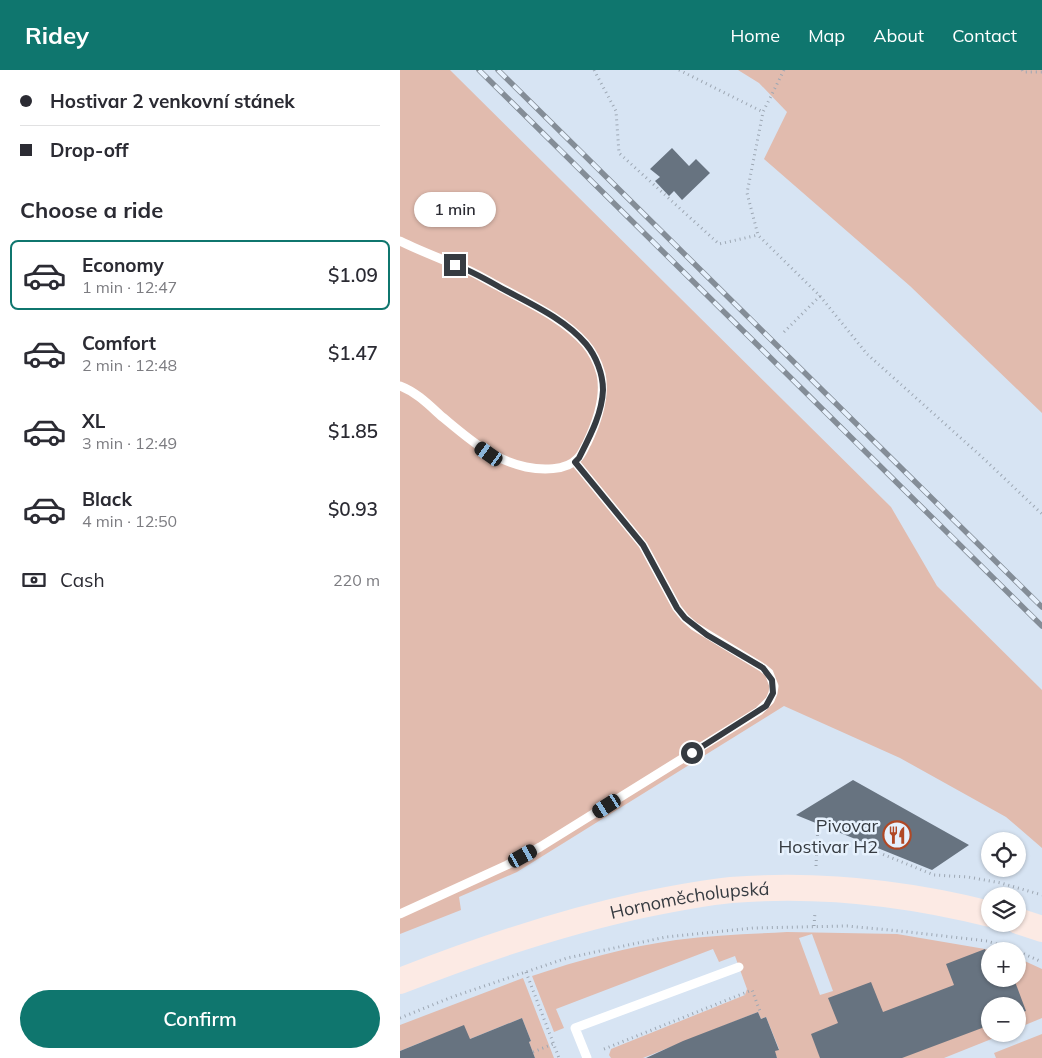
<!DOCTYPE html>
<meta charset="utf-8">
<style>
:root{--surface:#fff;--page:#f2f2f3;--text:#2b2b33;--muted:#7c7c81;--line:#e1e1e2;--accent:#0f766e}
body{margin:0;font-family:Mulish,sans-serif;background:var(--page);color:var(--text);height:100vh;display:flex;flex-direction:column;font-size:19px;white-space:nowrap}
*{box-sizing:border-box;margin:0}
p{font-size:16px;color:var(--muted)}
.icon{flex:none;width:28px;height:28px;fill:none;stroke:currentColor;stroke-width:2;stroke-linecap:round;stroke-linejoin:round}
.map{position:relative;flex:1;overflow:hidden}
.panel{display:flex;flex-direction:column;background:var(--surface);width:400px}
.panel>*{flex:none}
.top-card{display:grid;align-content:center;height:110px;padding:0 20px;background:var(--surface)}
.tools{position:absolute;left:581px;top:762px;display:grid;gap:10px}
.tools a{display:grid;place-items:center;width:45px;height:45px;border-radius:50%;background:var(--surface);box-shadow:0 1px 4px #0004;font-size:25px}
.end{position:absolute;width:22px;height:22px;margin:-11px;border:6px solid #363b41;background:#fff;box-shadow:0 0 0 2px #fff}
.from{border-radius:50%}
.bubble{position:absolute;height:35px;border-radius:18px;background:var(--surface);box-shadow:0 1px 4px #0004;font-size:16px;font-weight:600;line-height:35px;text-align:center}
.car{position:absolute;width:15px;height:30px;margin:-15px -8px;border-radius:6px;box-shadow:0 0 4px 1px #0007;background:linear-gradient(#222 24%,#8ab4d8 0 40%,#222 0 76%,#8ab4d8 0 86%,#222 0)}
.top-card b{display:flex;align-items:center;gap:18px;height:48px;font-size:19px}
.top-card b+b{border-top:1px solid var(--line)}
.top-card i{width:12px;height:12px;background:var(--text)}
ul{padding:0;list-style:none}
li{display:flex;align-items:center;gap:15px;height:70px;margin:0 10px 8px;padding:0 10px;border:2px solid transparent;border-radius:8px}
li div{flex:1}
li b{display:block;font-size:19px}
li em{font-style:normal;font-weight:600}
li.selected{border-color:var(--accent)}
li>.icon{width:45px;height:45px;stroke-width:1.5}
h2{padding:0 20px;font-size:22px;line-height:60px}
.pay{display:flex;align-items:center;gap:12px;height:55px;padding:0 20px;font-size:19px}
.pay p{margin-inline-start:auto}
.cta{display:flex;gap:10px;margin-top:auto;padding:10px 20px}
.cta a{flex:1;height:58px;border-radius:30px;background:var(--accent);color:#fff;font-size:20px;font-weight:600;line-height:58px;text-align:center}
header{display:flex;align-items:center;gap:30px;box-sizing:border-box;height:70px;padding:0 25px;background:var(--accent);color:#fff}
header strong{font-size:24px}
nav{display:flex;gap:28px;margin-inline-start:auto;font-size:18px}
main{display:flex;flex:1;min-height:0}
.map>svg:first-child{display:block}
.green{fill:#e1bbae;fill-rule:evenodd}
.building{fill:#677380}
.lines{fill:none;stroke-linecap:round;stroke-linejoin:round}
.path{stroke:#9da7b3;stroke-width:3;stroke-dasharray:1 4;stroke-linecap:butt}
.lane{stroke:#fff;stroke-width:9}
.secondary{stroke:#fceae4;stroke-width:26}
.rail-casing{stroke:#848d97;stroke-width:5.5}
.rail{stroke:#e6f1fd;stroke-width:4;stroke-dasharray:11;stroke-linecap:butt}
.route{stroke:#363b41;stroke-width:6}
.labels{text-anchor:middle;dominant-baseline:central;stroke-width:5;stroke-linejoin:round;paint-order:stroke}
.poi-label{font-size:18px;fill:#363b41;stroke:#e6f1fd;text-anchor:end}
.street-label{font-size:18px;fill:#363b41;stroke:#e6f1fd}
</style>
<header>
<strong>Ridey</strong>
<nav><a>Home</a><a>Map</a><a>About</a><a>Contact</a></nav>
</header>
<main>
<section class="panel">
<div class="top-card">
<b><i class="from"></i>Hostivar 2 venkovní stánek</b>
<b><i></i>Drop-off</b>
</div>
<h2>Choose a ride</h2>
<ul>
<li class="selected"><svg class="icon" aria-label="car" viewBox="0 0 24 24"><path d="M5 17H2v-5l4-1 3-4h7l3 4 3 1v5h-3M9 17h6M6 11h13"/><circle cx="7" cy="17" r="2"/><circle cx="17" cy="17" r="2"/></svg><div><b>Economy</b><p>1 min · 12:47</p></div><em>$1.09</em></li>
<li><svg class="icon" aria-label="car" viewBox="0 0 24 24"><path d="M5 17H2v-5l4-1 3-4h7l3 4 3 1v5h-3M9 17h6M6 11h13"/><circle cx="7" cy="17" r="2"/><circle cx="17" cy="17" r="2"/></svg><div><b>Comfort</b><p>2 min · 12:48</p></div><em>$1.47</em></li>
<li><svg class="icon" aria-label="car" viewBox="0 0 24 24"><path d="M5 17H2v-5l4-1 3-4h7l3 4 3 1v5h-3M9 17h6M6 11h13"/><circle cx="7" cy="17" r="2"/><circle cx="17" cy="17" r="2"/></svg><div><b>XL</b><p>3 min · 12:49</p></div><em>$1.85</em></li>
<li><svg class="icon" aria-label="car" viewBox="0 0 24 24"><path d="M5 17H2v-5l4-1 3-4h7l3 4 3 1v5h-3M9 17h6M6 11h13"/><circle cx="7" cy="17" r="2"/><circle cx="17" cy="17" r="2"/></svg><div><b>Black</b><p>4 min · 12:50</p></div><em>$0.93</em></li>
</ul>
<div class="pay"><svg class="icon" aria-label="cash" viewBox="0 0 24 24"><path d="M3 7h18v10H3z"/><circle cx="12" cy="12" r="2"/></svg>Cash<p>220 m</p></div>
<div class="cta"><a>Confirm</a></div>
</section>
<div class="map">
<svg width="642" height="988" viewBox="0 0 642 988">
<rect width="100%" height="100%" fill="#d7e4f3"/>
<path class="green" d="M 0,0 L 50,0 L 491,437 L 537,516 L 642,620 L 642,778 L 606,747 L 500,688 L 384,636 L 117,802 L 59,827 L 61,840 L 0,864 Z
M 338,0 L 642,0 L 642,343 L 510,216 L 364,89 L 387,42 L 359,13 Z
M 387,862 L 497,864 L 585,879 L 594,881 L 590,881 L 590,909 L 618,909 L 618,888 L 642,899 L 642,948 L 618,958 L 618,936 L 590,936 L 590,964 L 604,964 L 544,988 L 377,988 L 374,981 L 379,979 L 366,947 L 361,949 L 358,942 L 243,988 L 211,988 L 209,985 L 211,979 L 345,925 L 347,919 L 335,886 L 319,892 L 313,879 L 156,939 L 164,958 L 154,962 L 132,906 C 179,890 227,877 276,870 C 313,865 350,864 387,862 ZM 412,864 L 433,921 L 420,925 L 399,868 Z
M 123,908 L 154,988 L 135,988 L 129,972 L 131,971 L 122,948 L 70,969 L 22,972 L 0,981 L 0,955 Z
M 642,964 L 642,988 L 596,988 L 594,983 Z"/>
<path class="building" d="M 272,78 L 289,96 L 296,89 L 310,103 L 282,130 L 274,121 L 269,126 L 255,111 L 260,107 L 250,99 Z
M 453,710 L 569,775 L 532,800 L 396,745 Z
M 585,879 L 590,891 L 590,909 L 614,909 L 626,941 L 618,944 L 618,936 L 590,936 L 590,955 L 502,988 L 420,988 L 411,964 L 438,953 L 428,928 L 471,912 L 483,942 L 554,915 L 546,894 Z
M 358,942 L 361,949 L 366,947 L 379,980 L 375,981 L 377,988 L 246,988 L 283,971 Z
M 122,948 L 131,971 L 129,972 L 135,988 L 0,988 L 0,981 L 64,955 L 70,969 Z"/>
<g class="lines">
<path class="path" d="M 194,0 L 216,41 L 219,83 L 319,174 L 358,165
M 279,0 L 363,42
M 384,0 L 363,42 L 347,123 L 358,165 L 420,226 L 467,284 L 582,387 L 642,444
M 622,0 L 623,2 L 642,2
M 384,262 L 420,226
M 460,775 L 534,805 L 568,807 L 601,813 L 642,825
M 416,796 L 418,754
M 414,856 L 415,842
M 126,902 L 159,988
M 0,948 L 52,927 L 167,888 L 266,867 L 353,858 L 447,856 L 500,861 L 587,871 L 613,879 L 642,892
M 204,979 L 352,920 L 361,944
M 133,982 L 153,974"/>
<path class="lane" d="M 0,171 C 20,181 42,189 63,198 C 76,203 88,211 100,217 C 129,233 163,248 185,273 C 192,281 198,293 201,304 C 206,327 197,352 187,373 C 184,378 182,385 177,389 C 166,401 141,400 126,397 C 90,389 68,368 40,345 C 28,334 16,322 0,316
M 0,844 L 107,795 L 140,777 L 359,641 L 370,630 L 373,623 L 374,616 L 369,603 L 363,598 L 294,556 L 285,548 L 277,538 L 243,475 L 175,392
M 187,988 L 175,958 L 339,897"/>
<g class="secondary">
<path d="M 618,851 L 642,859"/>
<path id="s1" d="M 0,911 C 79,880 158,853 242,835 C 271,829 301,823 331,820 C 418,813 506,823 590,844"/>
</g>
<g class="rail-casing">
<path id="rail" d="M 79,0 L 642,556
M 98,0 L 642,537"/>
</g>
<use href="#rail" class="rail"/>
</g>
<g class="lines">
<path class="route" d="M 55,195 C 72,201 87,210 103,219 C 131,234 165,249 186,274 C 196,286 203,304 203,320 C 202,344 190,366 179,388 L 175,392 L 243,475 L 277,538 L 285,548 L 307,565 L 363,598 L 372,610 L 373,623 L 366,636 L 292,683"/>
</g>
<defs>
<g id="restaurant-ring" transform="scale(1.4375)"><circle r="9.5" fill="#e6f1fd" stroke="#b04825" stroke-width="1.5"/><path d="M-5-6h1v4h1v-4h1v4h1v-4h1v5L-1.5 .5V6h-2V.5L-5-1ZM5-6V6H3V1.5H1.5Q1.5-4 5-6Z" fill="#b04825"/></g>
</defs>
<g fill-rule="evenodd">
<use href="#restaurant-ring" x="497" y="765"/>
</g>
<g class="labels">
<g class="poi-label">
<text x="478" y="755">Pivovar<tspan x="478" dy="21">Hostivar H2</tspan></text>
</g>
<g class="street-label">
<text stroke="none"><textPath href="#s1" startOffset="302">Hornoměcholupská</textPath></text>
</g>
</g>
</svg>
<div class="tools">
<a><svg class="icon" aria-label="locate" viewBox="0 0 24 24"><circle cx="12" cy="12" r="6"/><path d="M12 2v4M12 18v4M2 12h4M18 12h4"/></svg></a>
<a><svg class="icon" aria-label="layers" viewBox="0 0 24 24"><path d="M12 4l9 5-9 5-9-5zM3 14l9 5 9-5"/></svg></a>
<a>+</a>
<a>−</a>
</div>
<i class="end from" style="left:292px;top:683px"></i>
<i class="end" style="left:55px;top:195px"></i>
<div class="bubble" style="left:14px;top:122px;width:82px">1 min</div>
<i class="car" style="left:89px;top:384px;rotate:305deg"></i>
<i class="car" style="left:207px;top:736px;rotate:238deg"></i>
<i class="car" style="left:123px;top:786px;rotate:61deg"></i>
</div>
</main>
